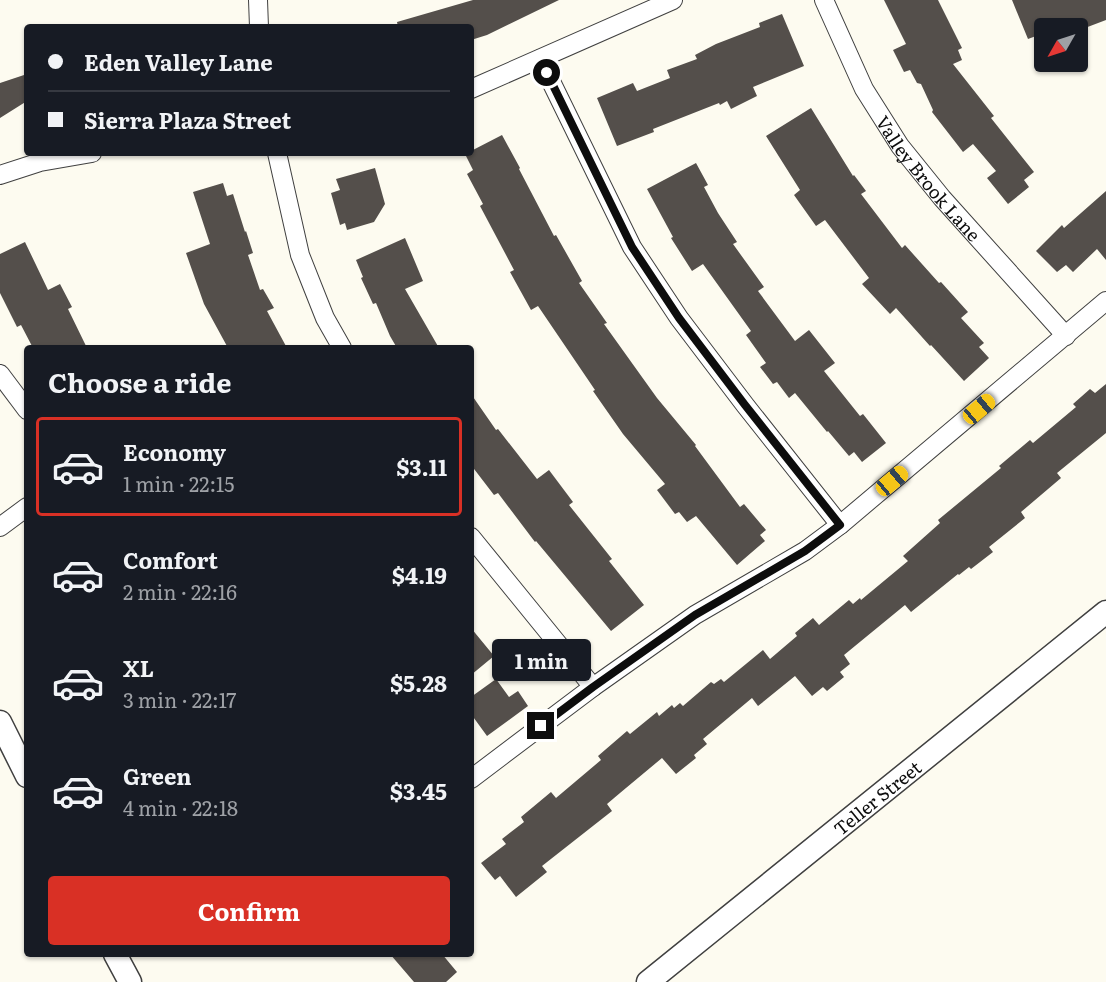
<!DOCTYPE html>
<meta charset="utf-8">
<style>
:root{--surface:#171b24;--page:#20242c;--text:#f1f3f6;--muted:#9ea1a6;--line:#363941;--accent:#d93025}
body{margin:0;font-family:Literata,serif;background:var(--page);color:var(--text);height:100vh;display:flex;flex-direction:column;font-size:22px;white-space:nowrap}
*{box-sizing:border-box;margin:0}
p{font-size:20px;color:var(--muted)}
.icon{flex:none;width:33px;height:33px;fill:none;stroke:currentColor;stroke-width:2;stroke-linecap:round;stroke-linejoin:round}
.map{position:relative;flex:1;overflow:hidden}
.side{position:absolute;left:24px;top:345px;width:450px;height:612px;display:flex;flex-direction:column;background:var(--surface);border-radius:6px;box-shadow:0 2px 4px #0004}
.side>*{flex:none}
.guide{position:absolute;left:24px;top:24px;width:450px;height:132px;border-radius:6px;box-shadow:0 2px 4px #0004;display:grid;align-content:center;height:132px;padding:0 24px;background:var(--surface)}
.needle{width:39px;rotate:231deg}
.controls{position:absolute;left:1034px;top:18px;display:grid;gap:12px}
.controls a{display:grid;place-items:center;width:54px;height:54px;border-radius:6px;background:var(--surface);box-shadow:0 2px 4px #0004;font-size:30px}
.end{position:absolute;width:27px;height:27px;margin:-14px;border:8px solid #0d0d0d;background:#fff;box-shadow:0 0 0 3px #fff}
.from{border-radius:50%}
.bubble{position:absolute;height:42px;border-radius:6px;background:var(--surface);box-shadow:0 2px 4px #0004;font-size:20px;font-weight:700;line-height:42px;text-align:center}
.car{position:absolute;width:18px;height:36px;margin:-18px -9px;border-radius:8px;box-shadow:0 0 4px 2px #0007;background:linear-gradient(#f5c518 24%,#345 0 40%,#f5c518 0 76%,#345 0 86%,#f5c518 0)}
.guide b{display:flex;align-items:center;gap:21px;height:57px;font-size:22px}
.guide b+b{border-top:2px solid var(--line)}
.guide i{width:15px;height:15px;background:var(--text)}
ul{padding:0;list-style:none}
li{display:flex;align-items:center;gap:18px;height:99px;margin:0 12px 9px;padding:0 12px;border:3px solid transparent;border-radius:6px}
li div{flex:1}
li b{display:block;font-size:22px}
li em{font-style:normal;font-weight:700}
li.on{border-color:var(--accent)}
li>.icon{width:54px;height:54px;stroke-width:1.5}
h2{padding:0 24px;font-size:27px;line-height:72px}
.action{display:flex;gap:12px;margin-top:auto;padding:12px 24px}
.action a{flex:1;height:69px;border-radius:6px;background:var(--accent);color:#fff;font-size:24px;font-weight:700;line-height:69px;text-align:center}
.map>svg:first-child{display:block}
.building{fill:#544f4b}
.lines{fill:none;stroke-linecap:round;stroke-linejoin:round}
.minor-casing{stroke:#404040;stroke-width:20}
.tertiary-casing{stroke:#404040;stroke-width:25}
.minor{stroke:#fff;stroke-width:18}
.tertiary{stroke:#fff;stroke-width:22}
.route{stroke:#0d0d0d;stroke-width:8}
.labels{text-anchor:middle;dominant-baseline:central;stroke-width:6;stroke-linejoin:round;paint-order:stroke}
.street-label{font-size:18px;fill:#0d0d0d;stroke:#fff}
</style>
<div class="map">
<svg width="1106" height="982" viewBox="0 0 1106 982">
<rect width="100%" height="100%" fill="#fdfbf0"/>
<path class="building" d="M 473,0 L 559,0 L 487,35 L 471,40 L 471,27 L 398,27 L 397,22 Z
M 884,0 L 938,0 L 962,48 L 958,50 L 962,60 L 953,64 L 994,116 L 991,118 L 1034,172 L 1024,180 L 1029,187 L 1008,204 L 987,178 L 996,171 L 973,144 L 963,152 L 932,112 L 933,110 L 921,84 L 917,83 L 910,70 L 904,72 L 893,50 L 906,44 Z
M 1012,0 L 1106,0 L 1106,20 L 1077,31 L 1077,19 L 1054,28 L 1044,28 L 1044,33 L 1028,39 Z
M 782,14 L 804,66 L 753,87 L 757,96 L 731,109 L 727,101 L 720,105 L 719,103 L 653,129 L 654,132 L 617,146 L 597,98 L 633,83 L 637,91 L 670,78 L 667,70 L 697,59 L 695,55 L 716,44 L 760,27 L 759,23 Z
M 27,74 L 27,101 L 0,118 L 0,83 Z
M 811,108 L 853,176 L 854,175 L 866,191 L 861,194 L 902,248 L 905,245 L 939,283 L 941,282 L 968,312 L 961,318 L 984,343 L 979,347 L 989,358 L 964,381 L 931,345 L 930,346 L 896,308 L 890,314 L 862,284 L 869,278 L 825,220 L 816,226 L 794,195 L 800,190 L 766,136 Z
M 502,135 L 520,168 L 519,169 L 554,236 L 556,235 L 582,281 L 579,283 L 607,323 L 604,324 L 657,398 L 696,445 L 695,446 L 740,507 L 744,504 L 766,530 L 760,535 L 765,541 L 737,565 L 696,516 L 687,522 L 679,512 L 675,514 L 657,490 L 665,484 L 623,434 L 593,391 L 595,390 L 538,306 L 531,310 L 510,272 L 514,270 L 480,206 L 483,204 L 467,174 L 473,170 L 465,154 L 471,153 L 471,151 Z
M 696,163 L 708,185 L 704,187 L 718,213 L 737,242 L 733,244 L 764,287 L 758,291 L 795,341 L 809,330 L 835,363 L 824,371 L 860,416 L 863,414 L 886,443 L 862,462 L 854,452 L 849,456 L 828,431 L 827,432 L 795,393 L 789,398 L 777,382 L 773,384 L 760,367 L 766,363 L 746,335 L 751,331 L 703,264 L 692,271 L 671,238 L 673,237 L 647,189 Z
M 375,168 L 385,204 L 374,222 L 347,230 L 345,223 L 340,225 L 331,193 L 340,190 L 336,179 Z
M 223,183 L 227,196 L 233,194 L 245,232 L 246,231 L 253,253 L 248,255 L 260,290 L 263,289 L 274,308 L 267,311 L 287,348 L 228,348 L 204,304 L 186,253 L 210,244 L 193,192 Z
M 1106,191 L 1106,260 L 1097,249 L 1073,272 L 1066,265 L 1057,272 L 1036,251 L 1062,225 L 1064,228 Z
M 405,238 L 423,281 L 405,289 L 439,348 L 397,348 L 390,336 L 376,303 L 373,304 L 361,278 L 363,277 L 356,260 Z
M 25,242 L 48,290 L 60,284 L 72,307 L 68,309 L 87,348 L 33,348 L 21,325 L 17,327 L 0,293 L 0,254 Z
M 1106,384 L 1106,433 L 1057,473 L 1061,478 L 1021,512 L 1025,518 L 989,547 L 993,552 L 971,569 L 969,567 L 959,575 L 958,574 L 911,612 L 905,605 L 844,655 L 850,664 L 840,672 L 844,677 L 827,691 L 823,687 L 812,696 L 795,676 L 758,706 L 752,698 L 703,739 L 707,744 L 694,755 L 696,758 L 676,774 L 662,758 L 620,793 L 607,804 L 612,811 L 542,866 L 547,872 L 516,897 L 500,876 L 495,880 L 481,863 L 506,844 L 502,839 L 524,822 L 521,817 L 551,792 L 556,798 L 601,760 L 598,756 L 627,731 L 630,734 L 657,712 L 659,716 L 672,705 L 674,708 L 680,703 L 683,706 L 711,682 L 714,684 L 721,679 L 724,682 L 763,650 L 770,659 L 797,636 L 795,633 L 813,618 L 819,625 L 849,600 L 853,604 L 860,598 L 861,600 L 908,561 L 903,556 L 940,523 L 938,520 L 1001,468 L 999,466 L 1030,440 L 1033,443 L 1076,407 L 1073,404 L 1090,389 L 1095,393 Z
M 471,394 L 496,430 L 498,429 L 537,479 L 549,470 L 573,502 L 569,505 L 612,559 L 609,561 L 644,605 L 611,631 L 536,541 L 535,542 L 498,493 L 494,495 L 471,465 Z
M 471,628 L 494,656 L 471,675 Z
M 496,679 L 509,697 L 518,691 L 528,706 L 487,736 L 471,714 L 471,697 Z
M 390,954 L 442,954 L 457,972 L 446,982 L 414,982 Z"/>
<g class="lines">
<g class="minor-casing">
<g id="minor">
<path d="M 258,0 L 259,27"/>
<path id="s1" d="M 824,0 L 864,89 L 900,146 L 942,198 L 1066,336"/>
<path d="M 540,59 L 632,247 L 679,318 L 745,405 L 840,525"/>
<path d="M 471,89 L 673,0"/>
<path d="M 277,153 L 300,255 L 325,318 L 342,348"/>
<path d="M 0,175 L 40,162 L 92,153"/>
<path d="M 0,374 L 27,410"/>
<path d="M 0,527 L 27,507"/>
<path d="M 471,537 L 593,687"/>
<path d="M 471,779 L 593,687 L 695,615 L 805,551 L 840,525 L 1106,301"/>
</g>
</g>
<g class="tertiary-casing">
<g id="tertiary">
<path d="M 0,722 L 27,776"/>
<path d="M 115,954 L 130,982"/>
<path id="s2" d="M 648,982 L 1106,612"/>
</g>
</g>
<use href="#minor" class="minor"/>
<use href="#tertiary" class="tertiary"/>
</g>
<g class="lines">
<path class="route" d="M 541,726 L 593,687 L 695,615 L 805,551 L 840,525 L 745,405 L 679,318 L 632,247 L 547,73"/>
</g>
<g class="labels">
<g class="street-label">
<text stroke="none"><textPath href="#s1" startOffset="208">Valley Brook Lane</textPath></text>
<text stroke="none"><textPath href="#s2" startOffset="294">Teller Street</textPath></text>
</g>
</g>
</svg>
<div class="controls">
<a><svg class="needle" viewBox="-14 -14 28 28"><path d="M0-13l5 13h-10z" fill="#e53935"/><path d="M0 13l5-13h-10z" fill="#9ea1a6"/></svg></a>
</div>
<i class="end from" style="left:547px;top:73px"></i>
<i class="end" style="left:541px;top:726px"></i>
<div class="bubble" style="left:492px;top:639px;width:99px">1 min</div>
<i class="car" style="left:979px;top:409px;rotate:50deg"></i>
<i class="car" style="left:892px;top:481px;rotate:50deg"></i>
<div class="guide">
<b><i class="from"></i>Eden Valley Lane</b>
<b><i></i>Sierra Plaza Street</b>
</div>
<section class="side">
<h2>Choose a ride</h2>
<ul>
<li class="on"><svg class="icon" aria-label="car" viewBox="0 0 24 24"><path d="M5 17H2v-5l4-1 3-4h7l3 4 3 1v5h-3M9 17h6M6 11h13"/><circle cx="7" cy="17" r="2"/><circle cx="17" cy="17" r="2"/></svg><div><b>Economy</b><p>1 min · 22:15</p></div><em>$3.11</em></li>
<li><svg class="icon" aria-label="car" viewBox="0 0 24 24"><path d="M5 17H2v-5l4-1 3-4h7l3 4 3 1v5h-3M9 17h6M6 11h13"/><circle cx="7" cy="17" r="2"/><circle cx="17" cy="17" r="2"/></svg><div><b>Comfort</b><p>2 min · 22:16</p></div><em>$4.19</em></li>
<li><svg class="icon" aria-label="car" viewBox="0 0 24 24"><path d="M5 17H2v-5l4-1 3-4h7l3 4 3 1v5h-3M9 17h6M6 11h13"/><circle cx="7" cy="17" r="2"/><circle cx="17" cy="17" r="2"/></svg><div><b>XL</b><p>3 min · 22:17</p></div><em>$5.28</em></li>
<li><svg class="icon" aria-label="car" viewBox="0 0 24 24"><path d="M5 17H2v-5l4-1 3-4h7l3 4 3 1v5h-3M9 17h6M6 11h13"/><circle cx="7" cy="17" r="2"/><circle cx="17" cy="17" r="2"/></svg><div><b>Green</b><p>4 min · 22:18</p></div><em>$3.45</em></li>
</ul>
<div class="action"><a>Confirm</a></div>
</section>
</div>
